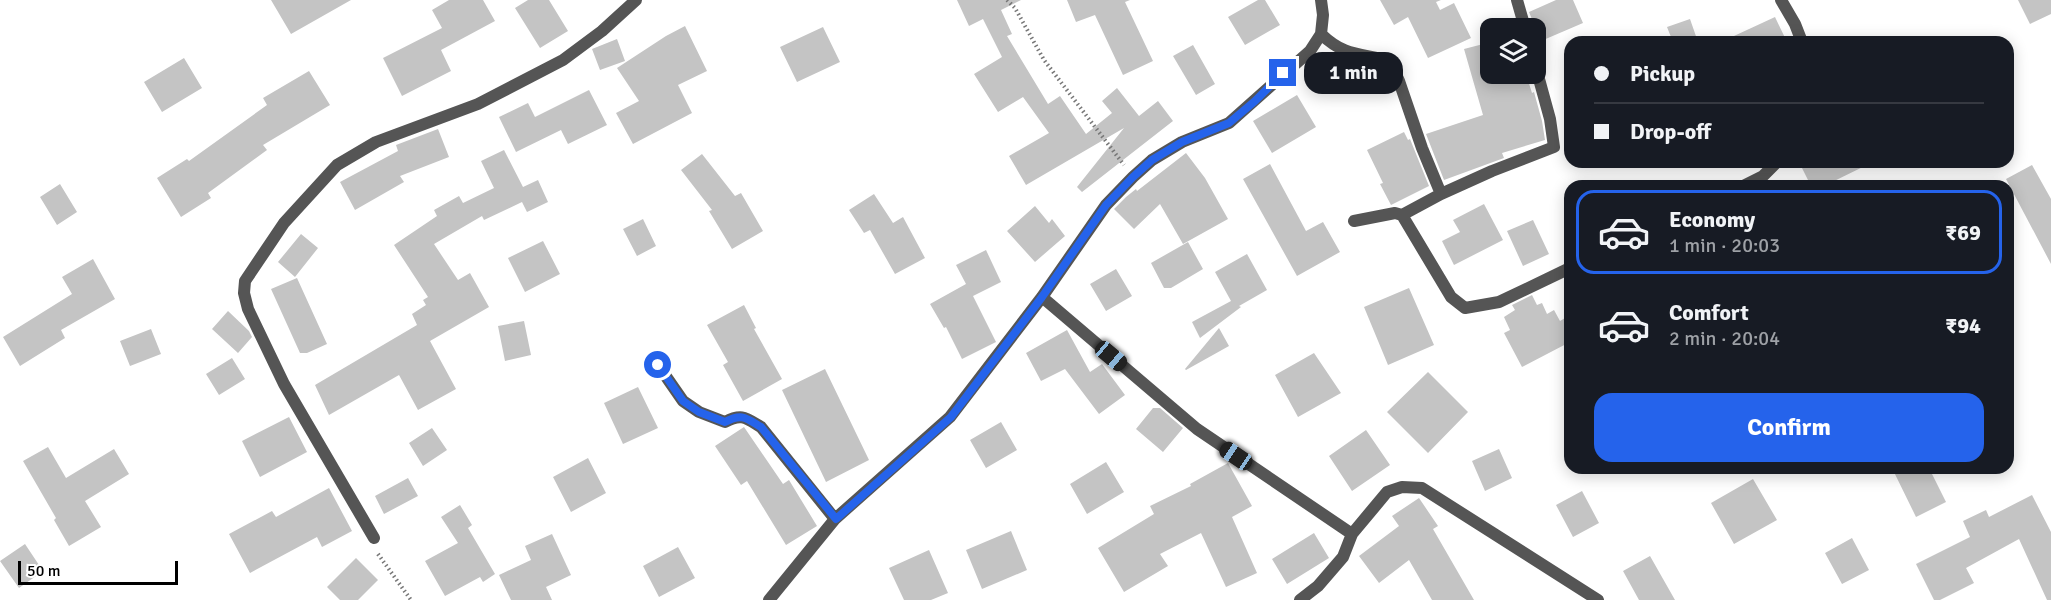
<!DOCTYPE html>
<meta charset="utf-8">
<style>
:root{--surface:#171b24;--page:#242831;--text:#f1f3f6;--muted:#9ea1a6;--line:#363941;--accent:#2563eb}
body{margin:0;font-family:Signika,sans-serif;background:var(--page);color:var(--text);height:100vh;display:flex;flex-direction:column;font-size:22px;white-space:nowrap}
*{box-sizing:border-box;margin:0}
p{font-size:20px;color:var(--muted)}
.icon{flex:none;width:33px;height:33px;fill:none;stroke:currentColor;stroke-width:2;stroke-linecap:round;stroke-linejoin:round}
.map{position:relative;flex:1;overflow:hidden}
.sheet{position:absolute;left:1564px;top:180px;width:450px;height:294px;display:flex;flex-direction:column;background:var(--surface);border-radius:18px;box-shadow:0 3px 15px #0003}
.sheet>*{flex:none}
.guide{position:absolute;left:1564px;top:36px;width:450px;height:132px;border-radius:18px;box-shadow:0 3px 15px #0003;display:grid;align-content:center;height:132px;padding:0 30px;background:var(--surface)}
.buttons{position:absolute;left:1480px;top:18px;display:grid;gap:12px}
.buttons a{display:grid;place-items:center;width:66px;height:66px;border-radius:12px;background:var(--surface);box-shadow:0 3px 15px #0003;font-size:30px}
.scale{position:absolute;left:18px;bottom:15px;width:160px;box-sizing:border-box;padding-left:6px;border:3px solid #000;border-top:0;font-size:16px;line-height:21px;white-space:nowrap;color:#000;-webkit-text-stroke:4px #fff;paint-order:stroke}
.end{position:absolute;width:27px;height:27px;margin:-14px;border:8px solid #2563eb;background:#fff;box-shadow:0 0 0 3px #fff}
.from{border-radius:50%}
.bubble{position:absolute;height:42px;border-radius:18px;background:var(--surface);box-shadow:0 3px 15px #0003;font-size:20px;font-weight:800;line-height:42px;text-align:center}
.car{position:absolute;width:18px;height:36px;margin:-18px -9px;border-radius:8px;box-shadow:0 0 4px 2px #0007;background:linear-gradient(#222 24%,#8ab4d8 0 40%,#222 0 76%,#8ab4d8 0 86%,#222 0)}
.guide b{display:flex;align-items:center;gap:21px;height:57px;font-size:22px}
.guide b+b{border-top:2px solid var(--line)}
.guide i{width:15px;height:15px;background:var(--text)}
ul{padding:10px 0 0;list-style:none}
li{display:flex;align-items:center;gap:18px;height:84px;margin:0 12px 9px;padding:0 18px;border:3px solid transparent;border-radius:18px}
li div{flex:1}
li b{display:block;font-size:22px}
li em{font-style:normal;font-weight:800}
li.on{border-color:var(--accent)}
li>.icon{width:54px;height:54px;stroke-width:1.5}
.cta{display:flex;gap:12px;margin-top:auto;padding:12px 30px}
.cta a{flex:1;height:69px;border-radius:18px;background:var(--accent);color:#fff;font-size:24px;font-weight:800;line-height:69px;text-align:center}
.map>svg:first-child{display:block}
.building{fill:#c4c4c4}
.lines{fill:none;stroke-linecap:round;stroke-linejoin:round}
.path{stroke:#777;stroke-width:4;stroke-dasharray:1.5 3;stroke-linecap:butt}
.minor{stroke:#555;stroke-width:12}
.route{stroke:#2563eb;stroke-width:8}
</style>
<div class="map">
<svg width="2051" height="600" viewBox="0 0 2051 600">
<rect width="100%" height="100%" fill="#fff"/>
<path class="building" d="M 271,0 L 351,0 L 291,34 Z
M 449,0 L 483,0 L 495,21 L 441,50 L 451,71 L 402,96 L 383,58 L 442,28 L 432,10 Z
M 528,0 L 549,0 L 568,31 L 540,48 L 515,8 Z
M 957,0 L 1021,0 L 1001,10 L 1012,34 L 1007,36 L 1048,104 L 1060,96 L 1086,134 L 1112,113 L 1102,101 L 1117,88 L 1139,116 L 1158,101 L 1173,121 L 1082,192 L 1077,187 L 1124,128 L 1026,185 L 1009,156 L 1049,133 L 1023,97 L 998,112 L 974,74 L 1002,57 L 983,19 L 969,26 Z
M 1067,0 L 1130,0 L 1125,2 L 1153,61 L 1123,75 L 1095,15 L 1076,22 Z
M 1258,0 L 1265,0 L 1280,25 L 1245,45 L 1228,17 Z
M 1380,0 L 1441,0 L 1436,2 L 1440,10 L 1454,3 L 1471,38 L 1428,58 L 1408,17 L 1394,25 Z
M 1556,0 L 1573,0 L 1583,23 L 1541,41 L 1529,12 Z
M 2018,0 L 2051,0 L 2051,14 L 2030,24 Z
M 1775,17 L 1787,42 L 1721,42 Z
M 1690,19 L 1698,42 L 1673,42 L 1667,27 Z
M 685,26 L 707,71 L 678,85 L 692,113 L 633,144 L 616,113 L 639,101 L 617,68 L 666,36 Z
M 823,27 L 840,62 L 797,82 L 780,47 Z
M 617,39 L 625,61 L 600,70 L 592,49 Z
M 1491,42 L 1491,74 L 1526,74 L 1532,93 L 1534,92 L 1542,121 L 1545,140 L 1502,153 L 1504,158 L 1444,180 L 1426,134 L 1483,115 L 1464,49 Z
M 1193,45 L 1215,84 L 1196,95 L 1173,56 Z
M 184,58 L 202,88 L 162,112 L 144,82 Z
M 309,71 L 330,105 L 263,145 L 267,150 L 208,193 L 211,198 L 181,217 L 157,178 L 187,159 L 189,161 L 267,105 L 263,98 Z
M 589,90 L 607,125 L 568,144 L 561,130 L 516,152 L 499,117 L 528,103 L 535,117 Z
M 1297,95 L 1316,127 L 1272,153 L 1253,121 Z
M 438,129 L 449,157 L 400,176 L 404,182 L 355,210 L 340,182 L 398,151 L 396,145 Z
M 1404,132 L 1408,140 L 1410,139 L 1429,186 L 1391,205 L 1380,184 L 1383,183 L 1367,150 Z
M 504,150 L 523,187 L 538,180 L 548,202 L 527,212 L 522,202 L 484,220 L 482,216 L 434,244 L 458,280 L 470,273 L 489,307 L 430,341 L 456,389 L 418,410 L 399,375 L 329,415 L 315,385 L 417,325 L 412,314 L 426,305 L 423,300 L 428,297 L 394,245 L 437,216 L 434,210 L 459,196 L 463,203 L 494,188 L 481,161 Z
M 1186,153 L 1205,178 L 1228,219 L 1183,244 L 1160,204 L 1134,229 L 1114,209 L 1126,197 L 1136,189 L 1137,191 Z
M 702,154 L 735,196 L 741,193 L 763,231 L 732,249 L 709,211 L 712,210 L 681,170 Z
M 1799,162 L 1873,162 L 1824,186 L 1811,186 Z
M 1270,164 L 1306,231 L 1323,222 L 1340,252 L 1297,276 L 1243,179 Z
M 2032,165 L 2051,199 L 2051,264 L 2006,179 Z
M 60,184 L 77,212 L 57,225 L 40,197 Z
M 874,194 L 893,223 L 903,217 L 925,258 L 895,274 L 870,230 L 864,233 L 849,210 Z
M 1484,204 L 1503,240 L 1454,265 L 1442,241 L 1460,232 L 1453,220 Z
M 1035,206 L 1049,223 L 1052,219 L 1065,236 L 1035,262 L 1007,231 Z
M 643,219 L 656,246 L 637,256 L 623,229 Z
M 1533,220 L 1549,254 L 1523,266 L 1507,231 Z
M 301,234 L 318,248 L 295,277 L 278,262 Z
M 543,241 L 560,274 L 525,292 L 508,258 Z
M 1188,242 L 1203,269 L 1171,288 L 1164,288 L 1151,263 Z
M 986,250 L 1001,282 L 973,296 L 996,342 L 962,359 L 946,327 L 944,328 L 930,304 L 966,284 L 956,265 Z
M 1247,254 L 1267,290 L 1239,306 L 1241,307 L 1200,338 L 1192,322 L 1231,301 L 1215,272 Z
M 93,259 L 115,299 L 61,330 L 65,338 L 20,366 L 3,337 L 72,294 L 62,277 Z
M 1116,269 L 1132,296 L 1106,311 L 1090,284 Z
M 297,278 L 327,344 L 307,353 L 300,353 L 271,289 Z
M 1409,288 L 1434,345 L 1388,365 L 1364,307 Z
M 1532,295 L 1537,305 L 1542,303 L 1547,314 L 1554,310 L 1560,321 L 1570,315 L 1570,342 L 1522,367 L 1504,333 L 1510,330 L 1504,317 L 1515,310 L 1512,305 Z
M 744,305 L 756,328 L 754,329 L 782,379 L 743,401 L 723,365 L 728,362 L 707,325 Z
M 228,311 L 249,331 L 252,337 L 238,353 L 212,329 Z
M 524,321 L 531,355 L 505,361 L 498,326 Z
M 1219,328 L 1229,346 L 1186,370 L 1185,369 Z
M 151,329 L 161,354 L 130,366 L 120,341 Z
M 1067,330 L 1090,372 L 1102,364 L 1125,395 L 1099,414 L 1065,369 L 1041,381 L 1026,353 Z
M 1314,353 L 1341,393 L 1298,417 L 1275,375 Z
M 232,358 L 245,379 L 219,395 L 206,374 Z
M 825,369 L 869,460 L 826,482 L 782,390 Z
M 1428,372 L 1468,412 L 1428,453 L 1387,412 Z
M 638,387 L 658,428 L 623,444 L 604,403 Z
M 1153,408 L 1160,408 L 1183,428 L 1163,452 L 1136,429 Z
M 289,417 L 307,452 L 260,477 L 242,441 Z
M 1001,422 L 1017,450 L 986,468 L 970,440 Z
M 744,427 L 783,484 L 789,480 L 817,526 L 786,545 L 747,481 L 741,485 L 715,446 Z
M 432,428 L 447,450 L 423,466 L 409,443 Z
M 1366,430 L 1390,465 L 1352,491 L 1329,456 Z
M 48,447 L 66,478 L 114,449 L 129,474 L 85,501 L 101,527 L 69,546 L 54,520 L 56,518 L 23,461 Z
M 1499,449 L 1512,478 L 1485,491 L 1472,461 Z
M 588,458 L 606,493 L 571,512 L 553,477 Z
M 1106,462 L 1124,492 L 1087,514 L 1070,484 Z
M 1228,463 L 1252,506 L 1232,517 L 1257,573 L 1226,587 L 1201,533 L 1160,554 L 1168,566 L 1124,592 L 1098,548 L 1154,514 L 1150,506 L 1191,486 L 1190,484 Z
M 1892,468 L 1929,468 L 1946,502 L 1916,517 Z
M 408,478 L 418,496 L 384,514 L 375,496 Z
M 1753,479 L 1777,520 L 1734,544 L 1711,503 Z
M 329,488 L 352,531 L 322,547 L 317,537 L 250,573 L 229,534 L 272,511 L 276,517 Z
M 1582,491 L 1599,523 L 1573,537 L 1556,505 Z
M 2032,495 L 2051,532 L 2051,600 L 2047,600 L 2019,539 L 1966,568 L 1974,583 L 1940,600 L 1934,600 L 1916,564 L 1970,537 L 1963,521 L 1986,510 L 1989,517 Z
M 1419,498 L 1438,526 L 1433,529 L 1474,600 L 1432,600 L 1409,560 L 1379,583 L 1359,556 L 1399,526 L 1392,516 Z
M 460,505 L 472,525 L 468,528 L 495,574 L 483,582 L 480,577 L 445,596 L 425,561 L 458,543 L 441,517 Z
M 1011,531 L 1027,570 L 982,589 L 966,550 Z
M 1314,533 L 1329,558 L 1287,584 L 1272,559 Z
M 552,534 L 571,575 L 546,587 L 552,600 L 511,600 L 499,575 L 531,560 L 525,546 Z
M 1852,538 L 1869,570 L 1842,584 L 1825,553 Z
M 25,544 L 43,571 L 19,588 L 0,561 Z
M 678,547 L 695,578 L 659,597 L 643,566 Z
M 929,550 L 948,593 L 931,600 L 904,600 L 889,568 Z
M 1650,556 L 1675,600 L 1639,600 L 1623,571 Z
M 356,558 L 378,580 L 358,600 L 340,600 L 327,587 Z"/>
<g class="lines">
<path class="path" d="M 1007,0 L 1015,8 L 1044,60 L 1124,165
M 378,554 L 411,600"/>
<path class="minor" d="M 1517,0 L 1525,28
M 1781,0 L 1795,24 L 1802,42
M 1321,34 C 1345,57 1360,53 1390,61 L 1399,81 L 1422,148 L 1441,194 L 1402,215
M 1743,186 L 1763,176 L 1777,162
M 1441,194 L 1492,171 L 1554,147 L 1550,119 L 1536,68
M 1354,221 L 1395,213 L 1402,215 L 1451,297 L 1465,308 L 1499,302 L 1570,268
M 1042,297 L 1197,429 L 1352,534 L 1387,492 L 1402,487 L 1422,488 L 1598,600
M 658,365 L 683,401 L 699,412 L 725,422 C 742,413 746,418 761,427 L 835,519
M 374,538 L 284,384 L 248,309 L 244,293 L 245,281 L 284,223 L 337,165 L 376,142 L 478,104 L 563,60 L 602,31 L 636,0
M 769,600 L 835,519 L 950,417 L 1042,297 L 1106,205 L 1133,177 L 1152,160 L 1182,142 L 1229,123 L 1310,51 L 1321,34 L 1323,15 L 1321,0
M 1300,600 L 1318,586 L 1343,557 L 1352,534"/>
</g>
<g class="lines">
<path class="route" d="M 658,365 L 683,401 L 699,412 L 725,422 C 742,413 746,418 761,427 L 836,519 L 951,417 L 1042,297 L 1106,205 L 1133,177 L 1152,160 L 1182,142 L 1229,123 L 1255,101 L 1283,73"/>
</g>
</svg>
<div class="buttons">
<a><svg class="icon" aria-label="layers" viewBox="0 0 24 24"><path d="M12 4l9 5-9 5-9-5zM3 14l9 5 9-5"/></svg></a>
</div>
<div class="scale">50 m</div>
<i class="end from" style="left:658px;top:365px"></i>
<i class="end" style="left:1283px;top:73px"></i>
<div class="bubble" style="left:1304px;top:52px;width:99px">1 min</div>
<i class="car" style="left:1111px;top:356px;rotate:130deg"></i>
<i class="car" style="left:1236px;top:456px;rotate:304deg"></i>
<div class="guide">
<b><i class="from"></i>Pickup</b>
<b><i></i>Drop-off</b>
</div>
<section class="sheet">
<ul>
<li class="on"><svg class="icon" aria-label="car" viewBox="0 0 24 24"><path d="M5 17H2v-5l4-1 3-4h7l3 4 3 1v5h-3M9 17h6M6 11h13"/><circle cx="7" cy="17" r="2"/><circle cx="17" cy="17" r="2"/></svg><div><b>Economy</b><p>1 min · 20:03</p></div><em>₹69</em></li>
<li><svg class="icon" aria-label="car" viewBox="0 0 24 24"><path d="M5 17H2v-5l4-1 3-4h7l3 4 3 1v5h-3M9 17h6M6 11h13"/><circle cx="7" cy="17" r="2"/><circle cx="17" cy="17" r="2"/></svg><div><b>Comfort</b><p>2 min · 20:04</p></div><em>₹94</em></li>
</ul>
<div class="cta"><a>Confirm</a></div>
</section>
</div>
